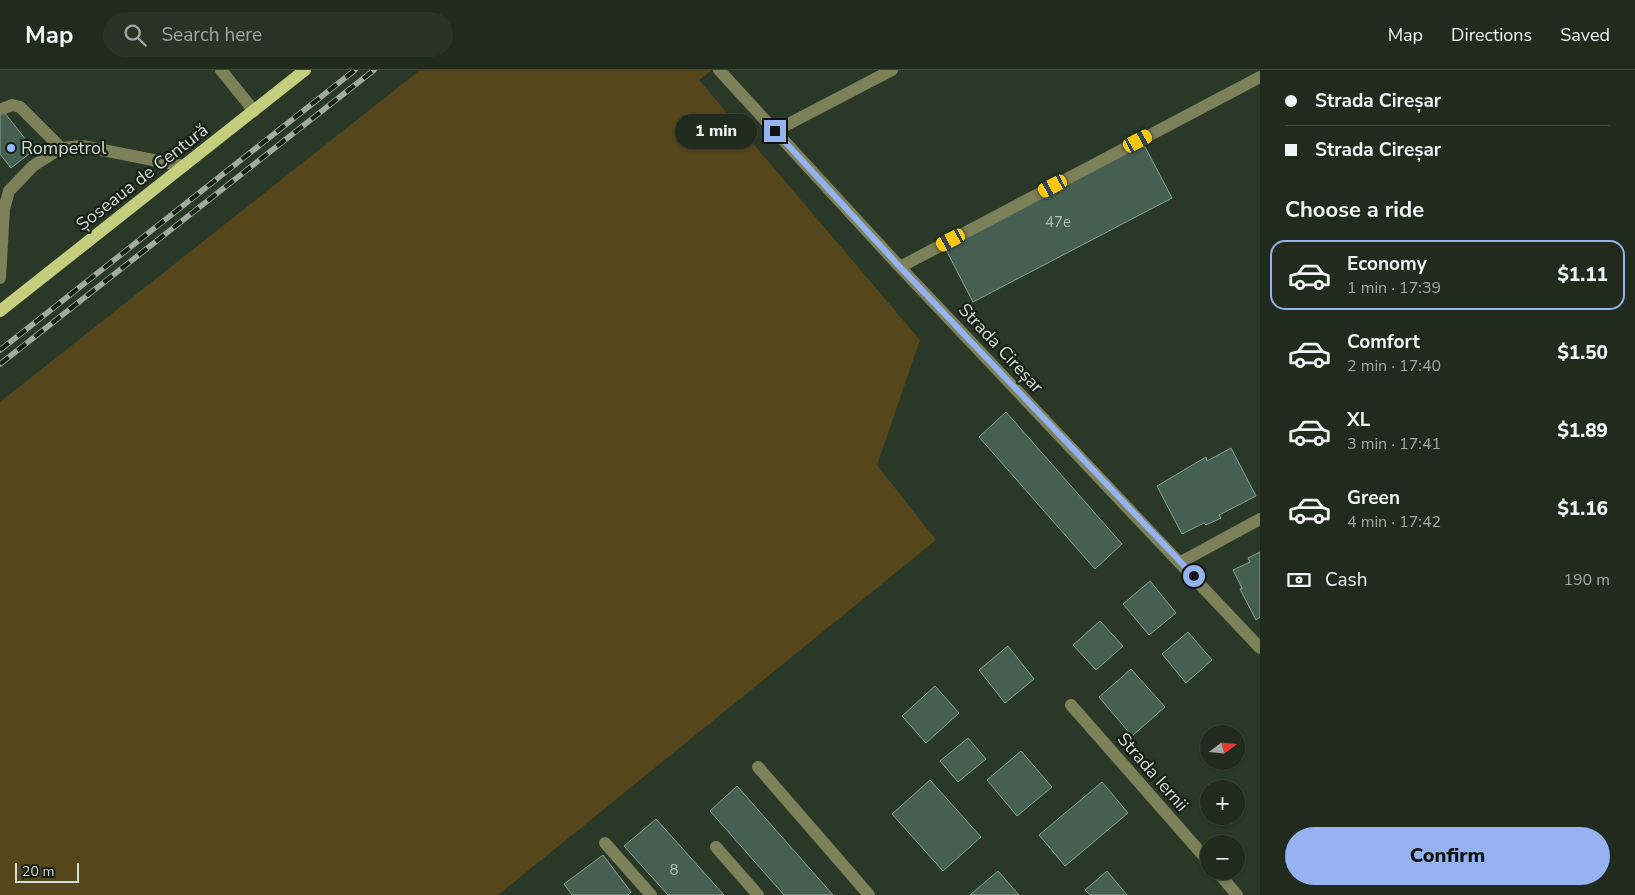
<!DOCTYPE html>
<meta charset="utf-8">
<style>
:root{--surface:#202b1d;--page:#283326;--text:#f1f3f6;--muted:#a2a7a4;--line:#3d473b;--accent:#95b2f1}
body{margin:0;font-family:"Nunito Sans",sans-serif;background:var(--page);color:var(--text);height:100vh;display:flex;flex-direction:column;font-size:19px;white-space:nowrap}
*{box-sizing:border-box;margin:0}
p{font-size:16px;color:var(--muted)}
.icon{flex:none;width:28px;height:28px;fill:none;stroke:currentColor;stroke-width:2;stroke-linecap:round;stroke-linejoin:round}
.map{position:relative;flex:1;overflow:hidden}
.sheet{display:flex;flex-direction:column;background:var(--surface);width:375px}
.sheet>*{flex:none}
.banner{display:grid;align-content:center;height:110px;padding:0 25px;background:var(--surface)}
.needle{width:32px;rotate:74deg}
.fabs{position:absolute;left:1200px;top:655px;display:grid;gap:10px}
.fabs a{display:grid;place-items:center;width:45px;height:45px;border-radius:50%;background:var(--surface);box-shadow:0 1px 4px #0004,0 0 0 1px var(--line);font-size:25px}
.scale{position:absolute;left:15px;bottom:12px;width:64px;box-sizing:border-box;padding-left:5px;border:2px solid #d4ddd2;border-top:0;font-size:14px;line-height:18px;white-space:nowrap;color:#d4ddd2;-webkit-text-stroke:4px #171e16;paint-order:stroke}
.end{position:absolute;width:22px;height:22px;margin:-11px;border:6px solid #95b2f1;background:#111;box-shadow:0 0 0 2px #111}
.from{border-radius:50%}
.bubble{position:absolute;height:35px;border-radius:18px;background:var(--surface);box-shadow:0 1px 4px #0004,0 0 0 1px var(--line);font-size:16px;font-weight:800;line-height:35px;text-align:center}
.car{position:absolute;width:15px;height:30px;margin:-15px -8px;border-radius:6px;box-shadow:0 0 4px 1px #0007;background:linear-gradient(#f5c518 24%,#345 0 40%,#f5c518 0 76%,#345 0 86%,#f5c518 0)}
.banner b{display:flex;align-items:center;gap:18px;height:48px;font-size:19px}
.banner b+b{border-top:1px solid var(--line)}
.banner i{width:12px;height:12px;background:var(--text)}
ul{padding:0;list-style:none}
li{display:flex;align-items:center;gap:15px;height:70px;margin:0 10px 8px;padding:0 15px;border:2px solid transparent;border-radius:15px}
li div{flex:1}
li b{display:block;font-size:19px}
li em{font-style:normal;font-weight:800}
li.active{border-color:var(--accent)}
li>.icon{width:45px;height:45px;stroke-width:1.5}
h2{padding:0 25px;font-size:22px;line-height:60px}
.pay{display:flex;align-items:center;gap:12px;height:55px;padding:0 25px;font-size:19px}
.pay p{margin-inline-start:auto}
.cta{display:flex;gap:10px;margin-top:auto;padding:10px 25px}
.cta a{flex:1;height:58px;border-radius:30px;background:var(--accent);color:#111;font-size:20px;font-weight:800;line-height:58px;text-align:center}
header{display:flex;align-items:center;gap:30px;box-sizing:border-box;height:70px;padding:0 25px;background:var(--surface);border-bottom:1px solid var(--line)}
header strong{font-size:24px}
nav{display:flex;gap:28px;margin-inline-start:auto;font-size:18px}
.search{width:350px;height:45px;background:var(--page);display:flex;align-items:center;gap:12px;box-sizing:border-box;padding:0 18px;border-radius:28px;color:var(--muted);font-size:19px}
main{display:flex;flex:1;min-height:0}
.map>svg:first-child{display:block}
.green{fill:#56461b}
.building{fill:#465f53;stroke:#87a295}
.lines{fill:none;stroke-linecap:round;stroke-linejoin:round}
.minor{stroke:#7c815a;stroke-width:12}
.major{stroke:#c4ce7c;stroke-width:12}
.rail-casing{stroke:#a1ac9f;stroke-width:5.5}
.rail{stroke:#171e16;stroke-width:4;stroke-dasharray:11;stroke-linecap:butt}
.route{stroke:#95b2f1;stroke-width:6}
.poi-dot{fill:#96b6fd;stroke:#171e16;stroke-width:2}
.labels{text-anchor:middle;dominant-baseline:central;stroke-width:4.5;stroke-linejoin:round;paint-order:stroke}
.number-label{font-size:15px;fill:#b0beb2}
.poi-label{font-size:18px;fill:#d4ddd2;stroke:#171e16;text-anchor:start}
.street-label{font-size:18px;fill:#d4ddd2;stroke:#171e16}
</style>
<header>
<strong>Map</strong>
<div class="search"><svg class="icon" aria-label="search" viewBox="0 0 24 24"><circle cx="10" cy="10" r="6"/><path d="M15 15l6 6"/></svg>Search here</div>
<nav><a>Map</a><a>Directions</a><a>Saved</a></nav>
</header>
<main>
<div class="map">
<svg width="1260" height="825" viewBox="0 0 1260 825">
<rect width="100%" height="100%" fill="#2a3927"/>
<path class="green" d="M 420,0 L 712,0 L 699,10 L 920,270 L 877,395 L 936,470 L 498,825 L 0,825 L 0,332 Z"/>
<path class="building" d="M 0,37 L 34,80 L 11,98 L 0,84 Z
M 1143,73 L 1172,128 L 973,232 L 944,176 Z
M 1006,342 L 1122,474 L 1095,499 L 979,367 Z
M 1231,378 L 1256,426 L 1219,445 L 1221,448 L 1206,455 L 1204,453 L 1182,464 L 1157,416 L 1206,387 L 1207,391 Z
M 1260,482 L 1260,547 L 1256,550 L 1240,519 L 1242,518 L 1233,500 L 1250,492 L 1248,488 Z
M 1150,511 L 1176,543 L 1149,565 L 1123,534 Z
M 1100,551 L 1123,576 L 1096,600 L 1073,575 Z
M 1188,562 L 1212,590 L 1186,613 L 1162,584 Z
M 1008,576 L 1034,609 L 1005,633 L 979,600 Z
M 1131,599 L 1165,637 L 1132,666 L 1099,627 Z
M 935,616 L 959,643 L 926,673 L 902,646 Z
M 968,668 L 986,689 L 958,712 L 940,691 Z
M 1021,681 L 1052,717 L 1017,746 L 987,710 Z
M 930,710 L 981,767 L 943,801 L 892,744 Z
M 1102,712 L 1128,743 L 1065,796 L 1039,765 Z
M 737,716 L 833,825 L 784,825 L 710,741 Z
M 656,749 L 724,825 L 668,825 L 624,776 Z
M 603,785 L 631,822 L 628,825 L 572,825 L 564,814 Z
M 998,801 L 1019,825 L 970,825 Z
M 1107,801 L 1127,825 L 1090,825 L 1085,820 Z"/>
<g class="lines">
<path class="minor" d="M 221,0 L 254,41
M 719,0 L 900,197 L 1260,578
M 2,39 L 12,35 L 20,37 L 61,78
M 775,61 L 892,0
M 900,197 L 1260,7
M 0,208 L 4,139 L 9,121 L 33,96 L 61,78 L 82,76 L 184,96
M 1181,492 L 1260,449
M 1071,635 L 1209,792
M 758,697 L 869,825
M 605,773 L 651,825
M 716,777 L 758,825
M 1217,801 L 1237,825"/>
<path class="major" d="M 0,241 L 305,0"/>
<g class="rail-casing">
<path id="rail" d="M 0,280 L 355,0
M 0,294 L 374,0"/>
</g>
<use href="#rail" class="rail"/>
</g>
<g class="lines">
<path class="route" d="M 775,61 L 900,197 L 1194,506"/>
</g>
<circle class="poi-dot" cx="11" cy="78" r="5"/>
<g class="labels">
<g class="number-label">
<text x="1058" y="152">47e</text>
<text x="674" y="800">8</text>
</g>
<g class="poi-label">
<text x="21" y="78">Rompetrol</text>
</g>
<g class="street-label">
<text transform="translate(142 107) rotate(-38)">Șoseaua de Centură</text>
<text transform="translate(1001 278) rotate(47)">Strada Cireșar</text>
<text transform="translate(1153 702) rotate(49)">Strada Iernii</text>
</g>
</g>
</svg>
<div class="fabs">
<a><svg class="needle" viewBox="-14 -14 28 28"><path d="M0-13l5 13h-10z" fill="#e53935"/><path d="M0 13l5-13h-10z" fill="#a2a7a4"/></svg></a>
<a>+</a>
<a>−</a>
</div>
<div class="scale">20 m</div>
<i class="end from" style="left:1194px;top:506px"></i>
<i class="end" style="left:775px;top:61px"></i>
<div class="bubble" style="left:675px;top:44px;width:82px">1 min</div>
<i class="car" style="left:1138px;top:71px;rotate:62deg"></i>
<i class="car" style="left:1053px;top:116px;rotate:242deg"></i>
<i class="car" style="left:951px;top:170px;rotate:242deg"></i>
</div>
<section class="sheet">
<div class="banner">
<b><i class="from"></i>Strada Cireșar</b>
<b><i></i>Strada Cireșar</b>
</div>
<h2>Choose a ride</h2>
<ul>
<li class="active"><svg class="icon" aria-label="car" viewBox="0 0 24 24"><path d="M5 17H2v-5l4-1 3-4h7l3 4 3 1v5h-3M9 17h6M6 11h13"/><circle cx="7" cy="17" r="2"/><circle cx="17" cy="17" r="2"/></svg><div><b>Economy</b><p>1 min · 17:39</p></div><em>$1.11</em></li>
<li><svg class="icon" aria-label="car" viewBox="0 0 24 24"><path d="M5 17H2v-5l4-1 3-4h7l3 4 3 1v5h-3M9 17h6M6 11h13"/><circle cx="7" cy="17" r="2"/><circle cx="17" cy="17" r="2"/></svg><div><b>Comfort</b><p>2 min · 17:40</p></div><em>$1.50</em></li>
<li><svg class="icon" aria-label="car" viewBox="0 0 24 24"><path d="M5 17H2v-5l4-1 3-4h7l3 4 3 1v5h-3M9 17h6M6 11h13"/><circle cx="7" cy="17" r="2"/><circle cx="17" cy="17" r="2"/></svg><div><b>XL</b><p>3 min · 17:41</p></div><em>$1.89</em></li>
<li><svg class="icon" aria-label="car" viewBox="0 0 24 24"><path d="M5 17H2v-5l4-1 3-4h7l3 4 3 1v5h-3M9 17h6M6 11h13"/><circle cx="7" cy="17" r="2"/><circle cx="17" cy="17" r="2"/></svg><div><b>Green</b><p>4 min · 17:42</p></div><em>$1.16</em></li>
</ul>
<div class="pay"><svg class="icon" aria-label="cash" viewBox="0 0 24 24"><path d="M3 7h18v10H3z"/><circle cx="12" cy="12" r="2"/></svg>Cash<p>190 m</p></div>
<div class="cta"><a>Confirm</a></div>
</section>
</main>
